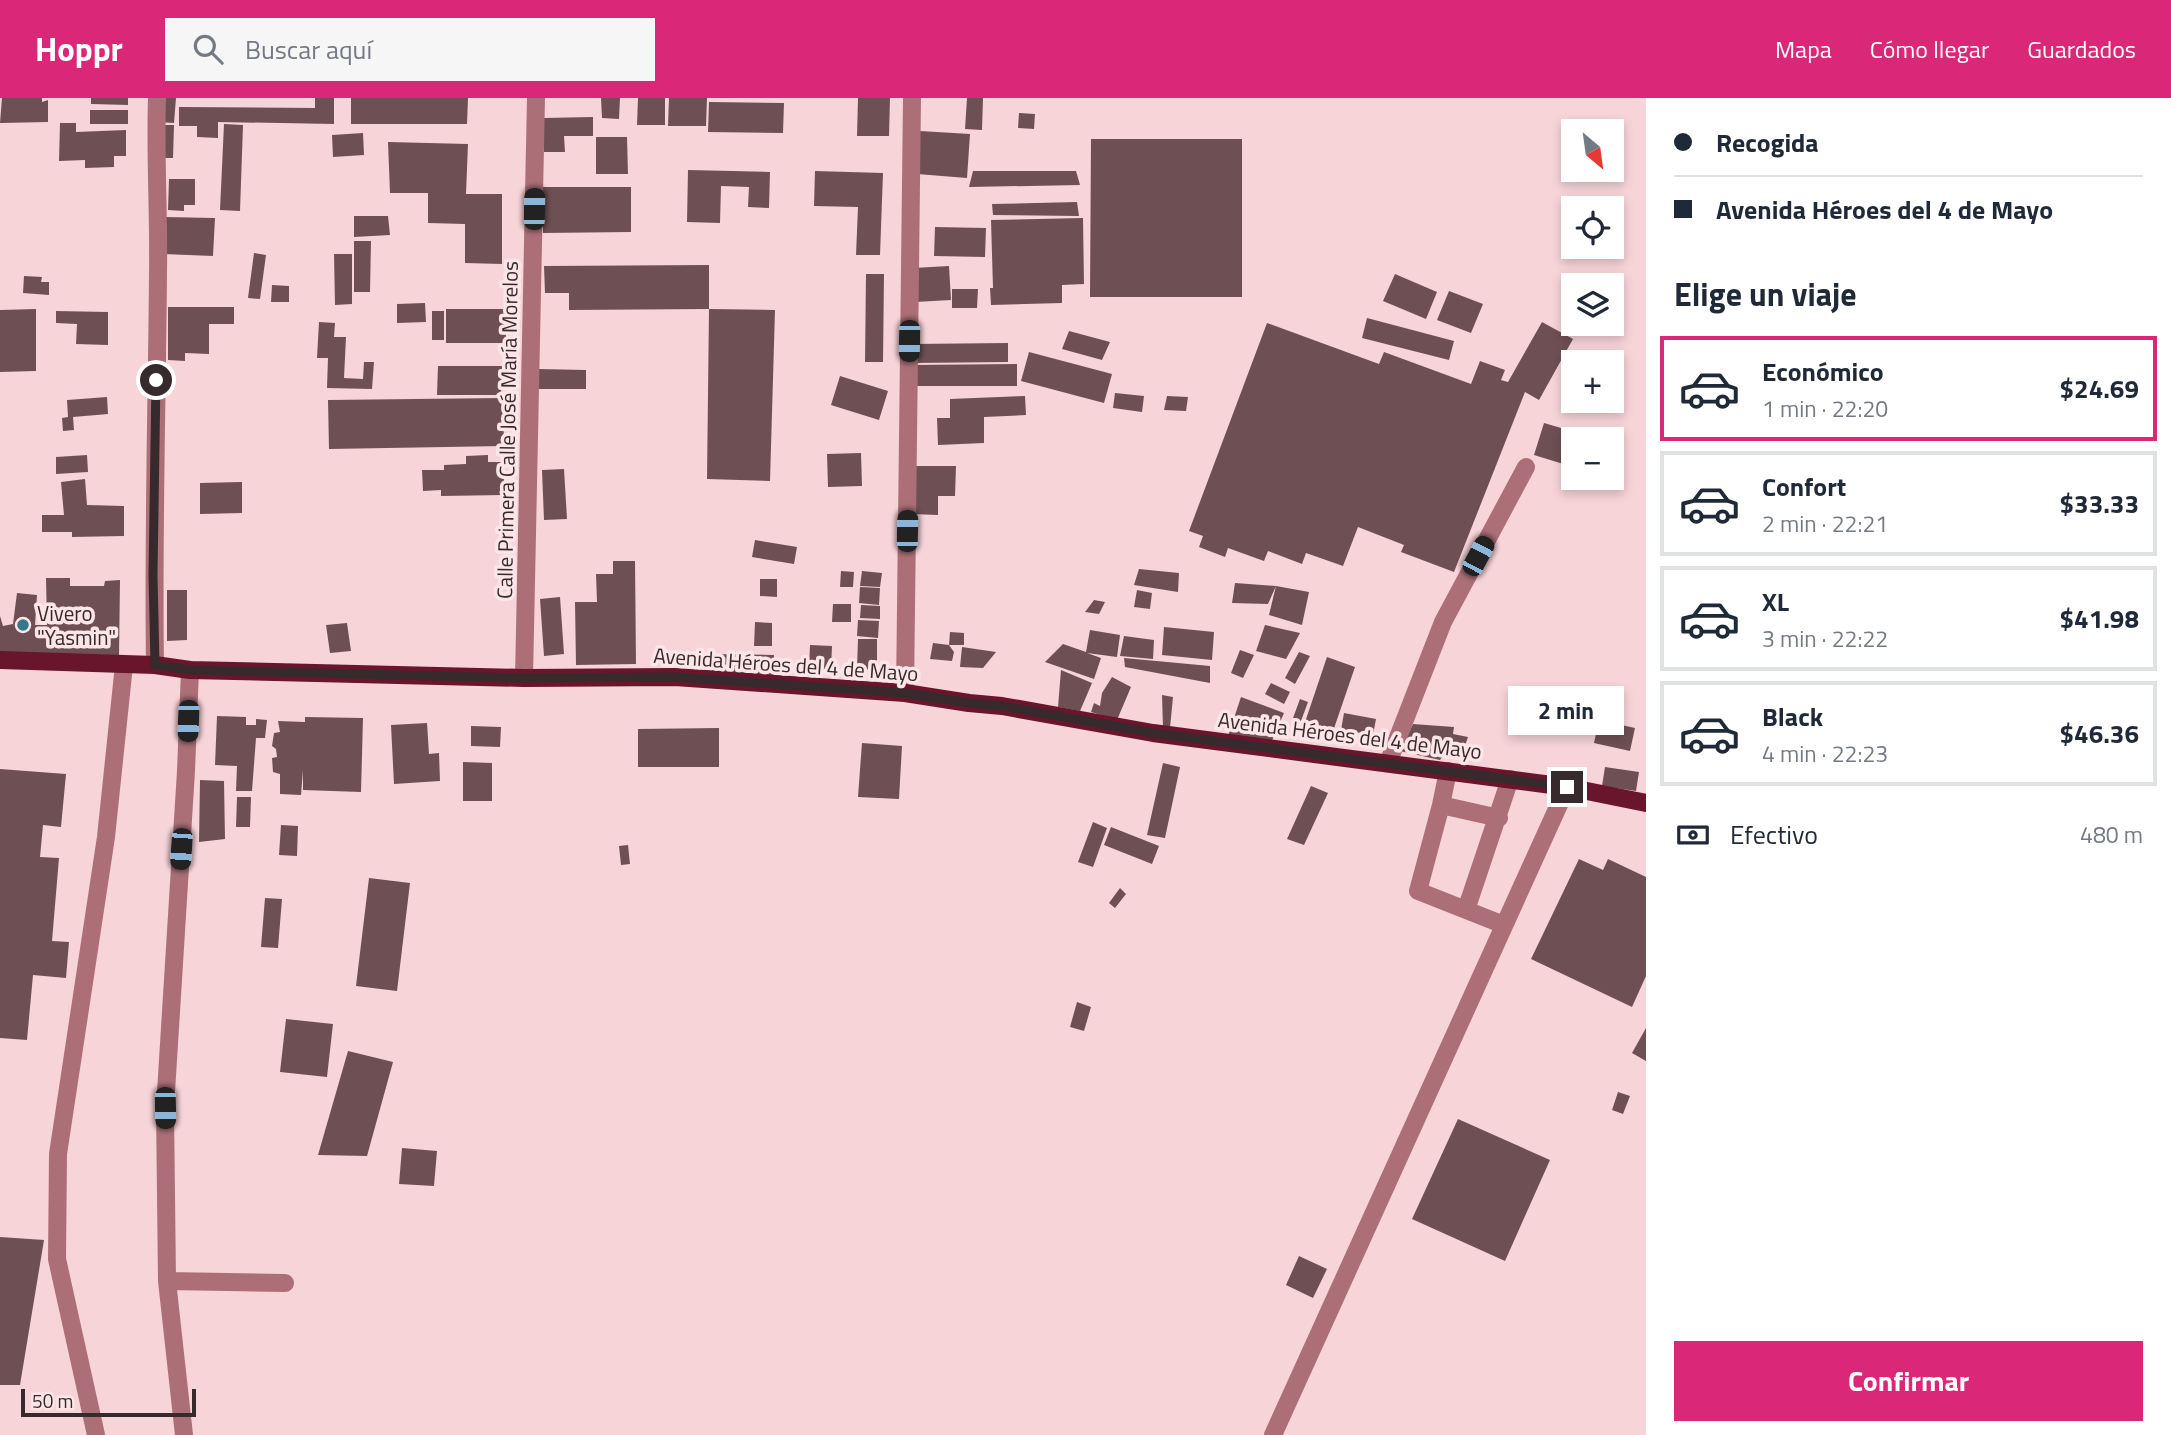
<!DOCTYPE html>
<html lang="es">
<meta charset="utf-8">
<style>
:root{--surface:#fff;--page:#f6f6f7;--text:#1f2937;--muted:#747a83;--line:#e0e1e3;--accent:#db2777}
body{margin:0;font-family:"Titillium Web",sans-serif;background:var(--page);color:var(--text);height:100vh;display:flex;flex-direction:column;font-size:26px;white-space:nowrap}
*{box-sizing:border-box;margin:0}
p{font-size:23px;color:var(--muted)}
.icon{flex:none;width:38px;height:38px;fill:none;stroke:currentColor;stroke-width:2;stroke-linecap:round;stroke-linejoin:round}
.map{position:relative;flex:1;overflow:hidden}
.sheet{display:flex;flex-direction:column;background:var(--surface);width:525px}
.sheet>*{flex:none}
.top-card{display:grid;align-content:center;height:154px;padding:0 28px;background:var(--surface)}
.needle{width:46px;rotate:151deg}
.controls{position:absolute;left:1561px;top:21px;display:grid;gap:14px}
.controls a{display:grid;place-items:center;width:63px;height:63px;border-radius:0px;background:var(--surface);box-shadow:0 4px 10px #0003;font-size:35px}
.scale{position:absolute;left:21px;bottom:18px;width:175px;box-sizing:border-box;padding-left:7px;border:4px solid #372a2c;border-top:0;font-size:19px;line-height:24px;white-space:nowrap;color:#372a2c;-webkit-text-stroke:5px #fbe5e8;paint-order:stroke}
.end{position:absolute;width:32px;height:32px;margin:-16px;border:9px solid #372a2c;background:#fff;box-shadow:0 0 0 4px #fff}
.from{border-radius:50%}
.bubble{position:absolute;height:49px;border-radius:0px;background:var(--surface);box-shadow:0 4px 10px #0003;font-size:23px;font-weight:700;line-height:49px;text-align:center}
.car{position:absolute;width:21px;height:42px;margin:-21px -10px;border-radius:9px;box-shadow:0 0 5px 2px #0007;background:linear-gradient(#222 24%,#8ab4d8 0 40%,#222 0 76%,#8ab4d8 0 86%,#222 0)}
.top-card b{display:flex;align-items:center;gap:24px;height:66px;font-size:26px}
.top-card b+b{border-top:2px solid var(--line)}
.top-card i{width:18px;height:18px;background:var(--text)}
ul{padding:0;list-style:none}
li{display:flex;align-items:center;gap:21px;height:105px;margin:0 14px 10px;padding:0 14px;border:4px solid var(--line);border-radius:0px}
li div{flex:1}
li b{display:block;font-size:26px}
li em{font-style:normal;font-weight:700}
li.on{border-color:var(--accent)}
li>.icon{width:63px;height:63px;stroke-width:1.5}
h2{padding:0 28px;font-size:32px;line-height:84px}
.pay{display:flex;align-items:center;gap:18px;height:77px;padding:0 28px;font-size:26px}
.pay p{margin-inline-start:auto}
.button{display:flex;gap:14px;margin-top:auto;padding:14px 28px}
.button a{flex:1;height:80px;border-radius:0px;background:var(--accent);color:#fff;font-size:28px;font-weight:700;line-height:80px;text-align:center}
header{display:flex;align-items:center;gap:42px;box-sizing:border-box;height:98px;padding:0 35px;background:var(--accent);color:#fff}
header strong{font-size:33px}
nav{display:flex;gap:38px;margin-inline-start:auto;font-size:24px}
.search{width:490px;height:63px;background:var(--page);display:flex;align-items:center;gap:18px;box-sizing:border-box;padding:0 24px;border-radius:0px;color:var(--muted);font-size:26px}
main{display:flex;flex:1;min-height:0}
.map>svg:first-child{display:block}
.building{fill:#6e5054}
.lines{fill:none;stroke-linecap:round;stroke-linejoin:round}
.minor{stroke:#ac6f78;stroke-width:18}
.major{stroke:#69152c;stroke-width:18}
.route{stroke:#372a2c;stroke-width:9}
.poi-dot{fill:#36778a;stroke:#fbe5e8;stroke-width:2.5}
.labels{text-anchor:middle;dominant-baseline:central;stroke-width:7;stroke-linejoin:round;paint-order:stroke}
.street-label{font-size:21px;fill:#372a2c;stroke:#fbe5e8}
.poi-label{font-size:21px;fill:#372a2c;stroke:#fbe5e8;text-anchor:start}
</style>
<header>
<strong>Hoppr</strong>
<div class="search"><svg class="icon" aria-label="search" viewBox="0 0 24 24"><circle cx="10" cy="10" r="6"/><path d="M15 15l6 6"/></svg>Buscar aquí</div>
<nav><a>Mapa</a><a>Cómo llegar</a><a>Guardados</a></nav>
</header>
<main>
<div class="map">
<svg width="1646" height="1337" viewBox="0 0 1646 1337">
<rect width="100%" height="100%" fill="#f7d4d8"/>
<path class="building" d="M 2,0 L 42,0 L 42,4 L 48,2 L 48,24 L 0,25 Z
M 91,0 L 128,0 L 128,7 L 91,6 Z
M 159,0 L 176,0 L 174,25 L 157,24 Z
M 315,0 L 334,0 L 334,26 L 218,24 L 218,40 L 197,39 L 197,28 L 179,28 L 179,9 L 315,10 Z
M 351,0 L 468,0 L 467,26 L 351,26 Z
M 601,0 L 620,0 L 619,21 L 602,20 Z
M 638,0 L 665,0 L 665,27 L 637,27 Z
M 669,0 L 707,0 L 706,28 L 668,28 Z
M 858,0 L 890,0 L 889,38 L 857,38 Z
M 967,0 L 983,0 L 982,32 L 965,31 Z
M 709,4 L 784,5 L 783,35 L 708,34 Z
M 90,12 L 128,12 L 128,26 L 90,26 Z
M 1019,15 L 1035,16 L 1034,31 L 1018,30 Z
M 593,19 L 593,38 L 564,38 L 565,54 L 544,54 L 544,20 Z
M 60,25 L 76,25 L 76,34 L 126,32 L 126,58 L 114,58 L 114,69 L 85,70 L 85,62 L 59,63 Z
M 224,26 L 243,27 L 240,113 L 220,112 Z
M 158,27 L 174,27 L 173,60 L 157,60 Z
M 920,33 L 970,36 L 967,80 L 917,76 Z
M 363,35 L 364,57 L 333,59 L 332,37 Z
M 596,39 L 627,39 L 628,76 L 596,76 Z
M 1091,41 L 1242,41 L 1242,199 L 1090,199 Z
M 388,44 L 468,46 L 466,96 L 502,96 L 502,166 L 465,165 L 465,126 L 428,125 L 428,95 L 390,95 Z
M 688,72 L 770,74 L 769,110 L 748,109 L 749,89 L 721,88 L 720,125 L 687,124 Z
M 815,73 L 883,75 L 880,157 L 856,157 L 858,109 L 814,108 Z
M 973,73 L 1076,73 L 1080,87 L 969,89 Z
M 169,81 L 195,81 L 195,107 L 184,107 L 184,113 L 168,112 Z
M 543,89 L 631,89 L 631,134 L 543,135 Z
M 1077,104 L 1079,118 L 993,117 L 992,106 Z
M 354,118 L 388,118 L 390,137 L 354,139 Z
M 165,119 L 215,120 L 213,158 L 163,156 Z
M 1083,120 L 1084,186 L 1062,187 L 1062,205 L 991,207 L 990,190 L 993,190 L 991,122 Z
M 935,129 L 986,130 L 985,159 L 934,158 Z
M 354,143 L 371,143 L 370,194 L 354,194 Z
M 254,155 L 266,157 L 260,201 L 248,200 Z
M 334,156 L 352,156 L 352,206 L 335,207 Z
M 709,167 L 709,211 L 569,212 L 569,195 L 545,195 L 544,168 Z
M 949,168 L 951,202 L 915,204 L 913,170 Z
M 866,176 L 884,176 L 883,264 L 865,264 Z
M 1395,176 L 1437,194 L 1426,221 L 1383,203 Z
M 24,178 L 42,179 L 41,184 L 49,184 L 49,197 L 23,195 Z
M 272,187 L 289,188 L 289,204 L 271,204 Z
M 952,191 L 978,191 L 977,210 L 952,210 Z
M 1449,193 L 1483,206 L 1471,235 L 1437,222 Z
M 425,205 L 426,224 L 397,225 L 397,206 Z
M 168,209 L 234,209 L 234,226 L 209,226 L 209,256 L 185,255 L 185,263 L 168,262 Z
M 36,211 L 36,273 L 0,274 L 0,212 Z
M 446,211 L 506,211 L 506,245 L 446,245 Z
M 709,211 L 775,212 L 770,383 L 707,381 Z
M 56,213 L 108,214 L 108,247 L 76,246 L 77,226 L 56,225 Z
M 432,213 L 444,213 L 444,242 L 432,242 Z
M 1367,220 L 1454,243 L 1449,262 L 1362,240 Z
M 319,224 L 335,225 L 334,239 L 346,239 L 344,280 L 363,281 L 364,264 L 374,264 L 372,291 L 327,290 L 328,260 L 317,260 Z
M 1542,224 L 1573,241 L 1539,302 L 1525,294 L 1454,474 L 1401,454 L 1404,447 L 1358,429 L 1343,468 L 1306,455 L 1302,466 L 1268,453 L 1264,463 L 1228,450 L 1225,459 L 1199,449 L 1203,438 L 1189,433 L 1267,225 L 1379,266 L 1384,254 L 1471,286 L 1480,263 L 1505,272 L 1501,282 L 1508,284 Z
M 1069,233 L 1110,244 L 1102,262 L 1062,251 Z
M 1008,245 L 1008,264 L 912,265 L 912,246 Z
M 1029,254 L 1112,276 L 1104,305 L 1021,283 Z
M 1017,266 L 1017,288 L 912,288 L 912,267 Z
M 438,268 L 502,268 L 501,297 L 437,297 Z
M 538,271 L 586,272 L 586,291 L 537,291 Z
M 840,278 L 888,293 L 879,322 L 831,307 Z
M 1115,295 L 1144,298 L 1142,314 L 1113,310 Z
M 1025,298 L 1026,317 L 984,319 L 984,345 L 938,347 L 937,320 L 950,320 L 950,301 Z
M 1167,298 L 1188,299 L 1186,313 L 1164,312 Z
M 107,299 L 108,316 L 73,319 L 74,332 L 63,333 L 62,320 L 68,319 L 67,302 Z
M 503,300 L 504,348 L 329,351 L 328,302 Z
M 1544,325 L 1585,337 L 1583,341 L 1573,341 L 1573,369 L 1534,357 Z
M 861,355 L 862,388 L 828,389 L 827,356 Z
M 87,357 L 88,374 L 56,376 L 56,359 Z
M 488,357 L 488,364 L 504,364 L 504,397 L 441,398 L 441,392 L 423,393 L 422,372 L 444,372 L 444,367 L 466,366 L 466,358 Z
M 911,368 L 956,368 L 955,398 L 938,398 L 938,417 L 911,416 Z
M 564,371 L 567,421 L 544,422 L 542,372 Z
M 85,381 L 87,407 L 124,408 L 124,438 L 72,439 L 72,434 L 42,434 L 42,417 L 64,417 L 61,384 Z
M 242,384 L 242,415 L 200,416 L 200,385 Z
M 755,442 L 797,449 L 794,466 L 752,459 Z
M 613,463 L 635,463 L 636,566 L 576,567 L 575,504 L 597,504 L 596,476 L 613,476 Z
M 1139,471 L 1179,475 L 1178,494 L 1134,487 Z
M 841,473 L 854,474 L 853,489 L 840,489 Z
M 862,473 L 882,475 L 880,489 L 860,488 Z
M 46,480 L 70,480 L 70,488 L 104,488 L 105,483 L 120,482 L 119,558 L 0,555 L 0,518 L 3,528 L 13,526 L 17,495 L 37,497 L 35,527 L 47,527 Z
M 760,481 L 777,481 L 777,499 L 760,498 Z
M 1235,485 L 1276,488 L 1268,506 L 1232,505 Z
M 1276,488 L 1309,494 L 1302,527 L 1269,517 Z
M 860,489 L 880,490 L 879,507 L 859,505 Z
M 167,492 L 187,492 L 187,542 L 167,543 Z
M 1137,492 L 1152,495 L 1150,511 L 1134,509 Z
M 560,499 L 564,556 L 544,558 L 540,501 Z
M 1094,502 L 1105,504 L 1099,516 L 1085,514 Z
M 833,506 L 851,506 L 851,524 L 832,524 Z
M 861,507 L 880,508 L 880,521 L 860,520 Z
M 858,522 L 879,523 L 878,540 L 857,538 Z
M 755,524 L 772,525 L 772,548 L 754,548 Z
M 347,525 L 351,553 L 330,555 L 326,527 Z
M 1265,527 L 1300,535 L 1286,561 L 1256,553 Z
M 1164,529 L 1214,534 L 1212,562 L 1162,557 Z
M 1090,532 L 1120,537 L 1117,559 L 1087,555 L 1101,560 L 1094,581 L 1045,564 L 1063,546 L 1086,554 Z
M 950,534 L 964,535 L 964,547 L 949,547 Z
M 1124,538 L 1154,542 L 1153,561 L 1120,558 Z
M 858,541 L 877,541 L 877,572 L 857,571 Z
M 933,545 L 949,547 L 954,554 L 952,563 L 930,561 Z
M 810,547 L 832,548 L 831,572 L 809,571 Z
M 962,549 L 996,554 L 983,570 L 960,569 Z
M 1240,552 L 1254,557 L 1243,580 L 1231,575 Z
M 1299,554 L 1310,558 L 1295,586 L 1285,580 Z
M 704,556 L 774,557 L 774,577 L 704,575 Z
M 1327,559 L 1355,569 L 1329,645 L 1301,636 Z
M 1124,560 L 1210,568 L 1210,585 L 1125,569 Z
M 1061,572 L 1092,585 L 1080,613 L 1058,609 Z
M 1112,579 L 1131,589 L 1117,622 L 1091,614 L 1094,605 L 1100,608 L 1102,595 Z
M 1271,585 L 1290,594 L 1284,606 L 1265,596 Z
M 1162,597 L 1173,599 L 1170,630 L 1163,630 Z
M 1241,599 L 1284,615 L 1271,645 L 1228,638 Z
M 1300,601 L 1308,604 L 1301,623 L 1293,620 Z
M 1344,615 L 1376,621 L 1373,637 L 1341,632 Z
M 217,618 L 246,619 L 246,627 L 256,627 L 256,621 L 267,622 L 265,640 L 256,640 L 252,693 L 236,693 L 237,668 L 215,667 Z
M 305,619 L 363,620 L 361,694 L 303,692 L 303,672 L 301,697 L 280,696 L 280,676 L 273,674 L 272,660 L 277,659 L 276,651 L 272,648 L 274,635 L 280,634 L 278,623 L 305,624 Z
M 1599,622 L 1635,630 L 1630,653 L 1594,645 Z
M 427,625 L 429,656 L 439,655 L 440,683 L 394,686 L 391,627 Z
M 1413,626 L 1454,629 L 1453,636 L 1468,639 L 1462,656 L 1446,653 L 1440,662 L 1400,653 Z
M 471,628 L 501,629 L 500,649 L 471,648 Z
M 719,630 L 719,669 L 638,669 L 638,631 Z
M 862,645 L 902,648 L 899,701 L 858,699 Z
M 463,664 L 492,665 L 492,703 L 463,703 Z
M 1163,665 L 1180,669 L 1165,740 L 1147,737 Z
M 1605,669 L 1639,674 L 1636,693 L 1602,688 Z
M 0,671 L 66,676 L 61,729 L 43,727 L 40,759 L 59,760 L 52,843 L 69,844 L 66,880 L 33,877 L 27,942 L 0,940 Z
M 200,682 L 224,683 L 225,741 L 199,744 Z
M 1311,688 L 1328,695 L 1304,747 L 1287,741 Z
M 237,699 L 251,699 L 250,729 L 236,729 Z
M 1093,724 L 1107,730 L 1093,769 L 1078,764 Z
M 281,727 L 298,728 L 297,758 L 279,757 Z
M 1111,729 L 1159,748 L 1152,766 L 1104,747 Z
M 628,747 L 630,766 L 621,767 L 619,748 Z
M 1579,761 L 1603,772 L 1608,761 L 1646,779 L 1646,878 L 1632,909 L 1531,861 Z
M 369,780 L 410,785 L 397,893 L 356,888 Z
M 1120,790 L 1126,796 L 1115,810 L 1109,805 Z
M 265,800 L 282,801 L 278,850 L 261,849 Z
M 1077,904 L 1091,909 L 1084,933 L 1070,929 Z
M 286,921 L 333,926 L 327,979 L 280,974 Z
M 1646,930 L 1646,963 L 1632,955 Z
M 348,953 L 393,964 L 367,1058 L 318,1057 Z
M 1618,994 L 1630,998 L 1623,1016 L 1612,1012 Z
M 1458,1021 L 1550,1062 L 1505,1163 L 1412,1121 Z
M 402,1050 L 437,1053 L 434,1088 L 399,1086 Z
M 0,1139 L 44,1142 L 20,1287 L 0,1287 Z
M 1299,1158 L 1327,1171 L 1313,1200 L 1286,1187 Z"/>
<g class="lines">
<path class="minor" d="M 155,567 C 153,436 157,306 158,175 C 159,116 155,58 157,0
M 524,580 L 536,0
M 905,595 L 912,0
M 1388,665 L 1443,524 L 1526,369
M 1448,673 L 1441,707 L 1418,793 L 1466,812 L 1510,681
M 1441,707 L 1499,720
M 1466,812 L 1504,827
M 167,1183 L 285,1185
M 96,1337 L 57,1161 L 58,1056 L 106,739 L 124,567
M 184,1337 L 167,1183 L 165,1010 L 186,673 L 190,572
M 1273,1337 L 1567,689"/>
<path class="major" d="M 0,562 L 155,567 L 190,572 L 524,580 L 675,579 L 905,595 L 969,605 L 1002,608 L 1153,635 L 1567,689 L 1646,705"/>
</g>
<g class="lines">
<path class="route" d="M 156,282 L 153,477 L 155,567 L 190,572 L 524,580 L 675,579 L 905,595 L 969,605 L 1002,608 L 1153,635 L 1567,689"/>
</g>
<circle class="poi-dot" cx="23" cy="527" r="7"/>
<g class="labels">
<g class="street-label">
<text transform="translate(507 332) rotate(-89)">Calle Primera Calle José María Morelos</text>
<text transform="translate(786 566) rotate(4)">Avenida Héroes del 4 de Mayo</text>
<text transform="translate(1350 637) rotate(7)">Avenida Héroes del 4 de Mayo</text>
</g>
<g class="poi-label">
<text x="37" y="515">Vivero<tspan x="37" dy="24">"Yasmin"</tspan></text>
</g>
</g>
</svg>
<div class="controls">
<a><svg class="needle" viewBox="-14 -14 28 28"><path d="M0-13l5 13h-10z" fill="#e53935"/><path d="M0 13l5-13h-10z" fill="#747a83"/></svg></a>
<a><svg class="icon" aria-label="locate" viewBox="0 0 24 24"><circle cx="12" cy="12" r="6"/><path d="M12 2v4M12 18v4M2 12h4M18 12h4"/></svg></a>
<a><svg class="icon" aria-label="layers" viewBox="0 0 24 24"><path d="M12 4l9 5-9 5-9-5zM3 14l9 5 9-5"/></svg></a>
<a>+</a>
<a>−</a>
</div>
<div class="scale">50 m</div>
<i class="end from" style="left:156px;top:282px"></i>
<i class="end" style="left:1567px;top:689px"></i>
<div class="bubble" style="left:1508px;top:588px;width:116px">2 min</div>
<i class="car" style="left:534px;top:111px;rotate:1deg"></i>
<i class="car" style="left:909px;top:243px;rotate:181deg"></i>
<i class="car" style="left:907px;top:433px;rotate:1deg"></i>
<i class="car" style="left:1478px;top:458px;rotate:28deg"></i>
<i class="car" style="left:188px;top:623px;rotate:182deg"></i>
<i class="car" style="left:181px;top:751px;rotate:184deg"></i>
<i class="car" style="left:165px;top:1010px;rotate:179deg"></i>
</div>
<section class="sheet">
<div class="top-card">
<b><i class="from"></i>Recogida</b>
<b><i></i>Avenida Héroes del 4 de Mayo</b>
</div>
<h2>Elige un viaje</h2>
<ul>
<li class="on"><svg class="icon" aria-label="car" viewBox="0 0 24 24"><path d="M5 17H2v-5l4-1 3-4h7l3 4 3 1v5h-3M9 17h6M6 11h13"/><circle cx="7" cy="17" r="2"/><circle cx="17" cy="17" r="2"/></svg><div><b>Económico</b><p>1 min · 22:20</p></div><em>$24.69</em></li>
<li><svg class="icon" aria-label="car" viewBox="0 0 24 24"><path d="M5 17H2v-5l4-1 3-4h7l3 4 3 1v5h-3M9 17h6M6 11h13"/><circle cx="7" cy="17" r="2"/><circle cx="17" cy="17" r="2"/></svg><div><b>Confort</b><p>2 min · 22:21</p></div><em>$33.33</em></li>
<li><svg class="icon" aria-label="car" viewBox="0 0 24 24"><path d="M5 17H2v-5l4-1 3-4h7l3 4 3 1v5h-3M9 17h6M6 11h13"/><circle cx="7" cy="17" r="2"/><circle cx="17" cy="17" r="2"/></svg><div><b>XL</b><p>3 min · 22:22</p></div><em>$41.98</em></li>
<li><svg class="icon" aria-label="car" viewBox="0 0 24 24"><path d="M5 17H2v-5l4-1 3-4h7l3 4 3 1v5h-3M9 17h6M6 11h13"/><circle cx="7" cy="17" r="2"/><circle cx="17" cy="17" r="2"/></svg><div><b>Black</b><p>4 min · 22:23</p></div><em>$46.36</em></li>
</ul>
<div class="pay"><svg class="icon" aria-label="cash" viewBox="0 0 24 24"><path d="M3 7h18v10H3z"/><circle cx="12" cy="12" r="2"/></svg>Efectivo<p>480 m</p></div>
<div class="button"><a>Confirmar</a></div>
</section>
</main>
